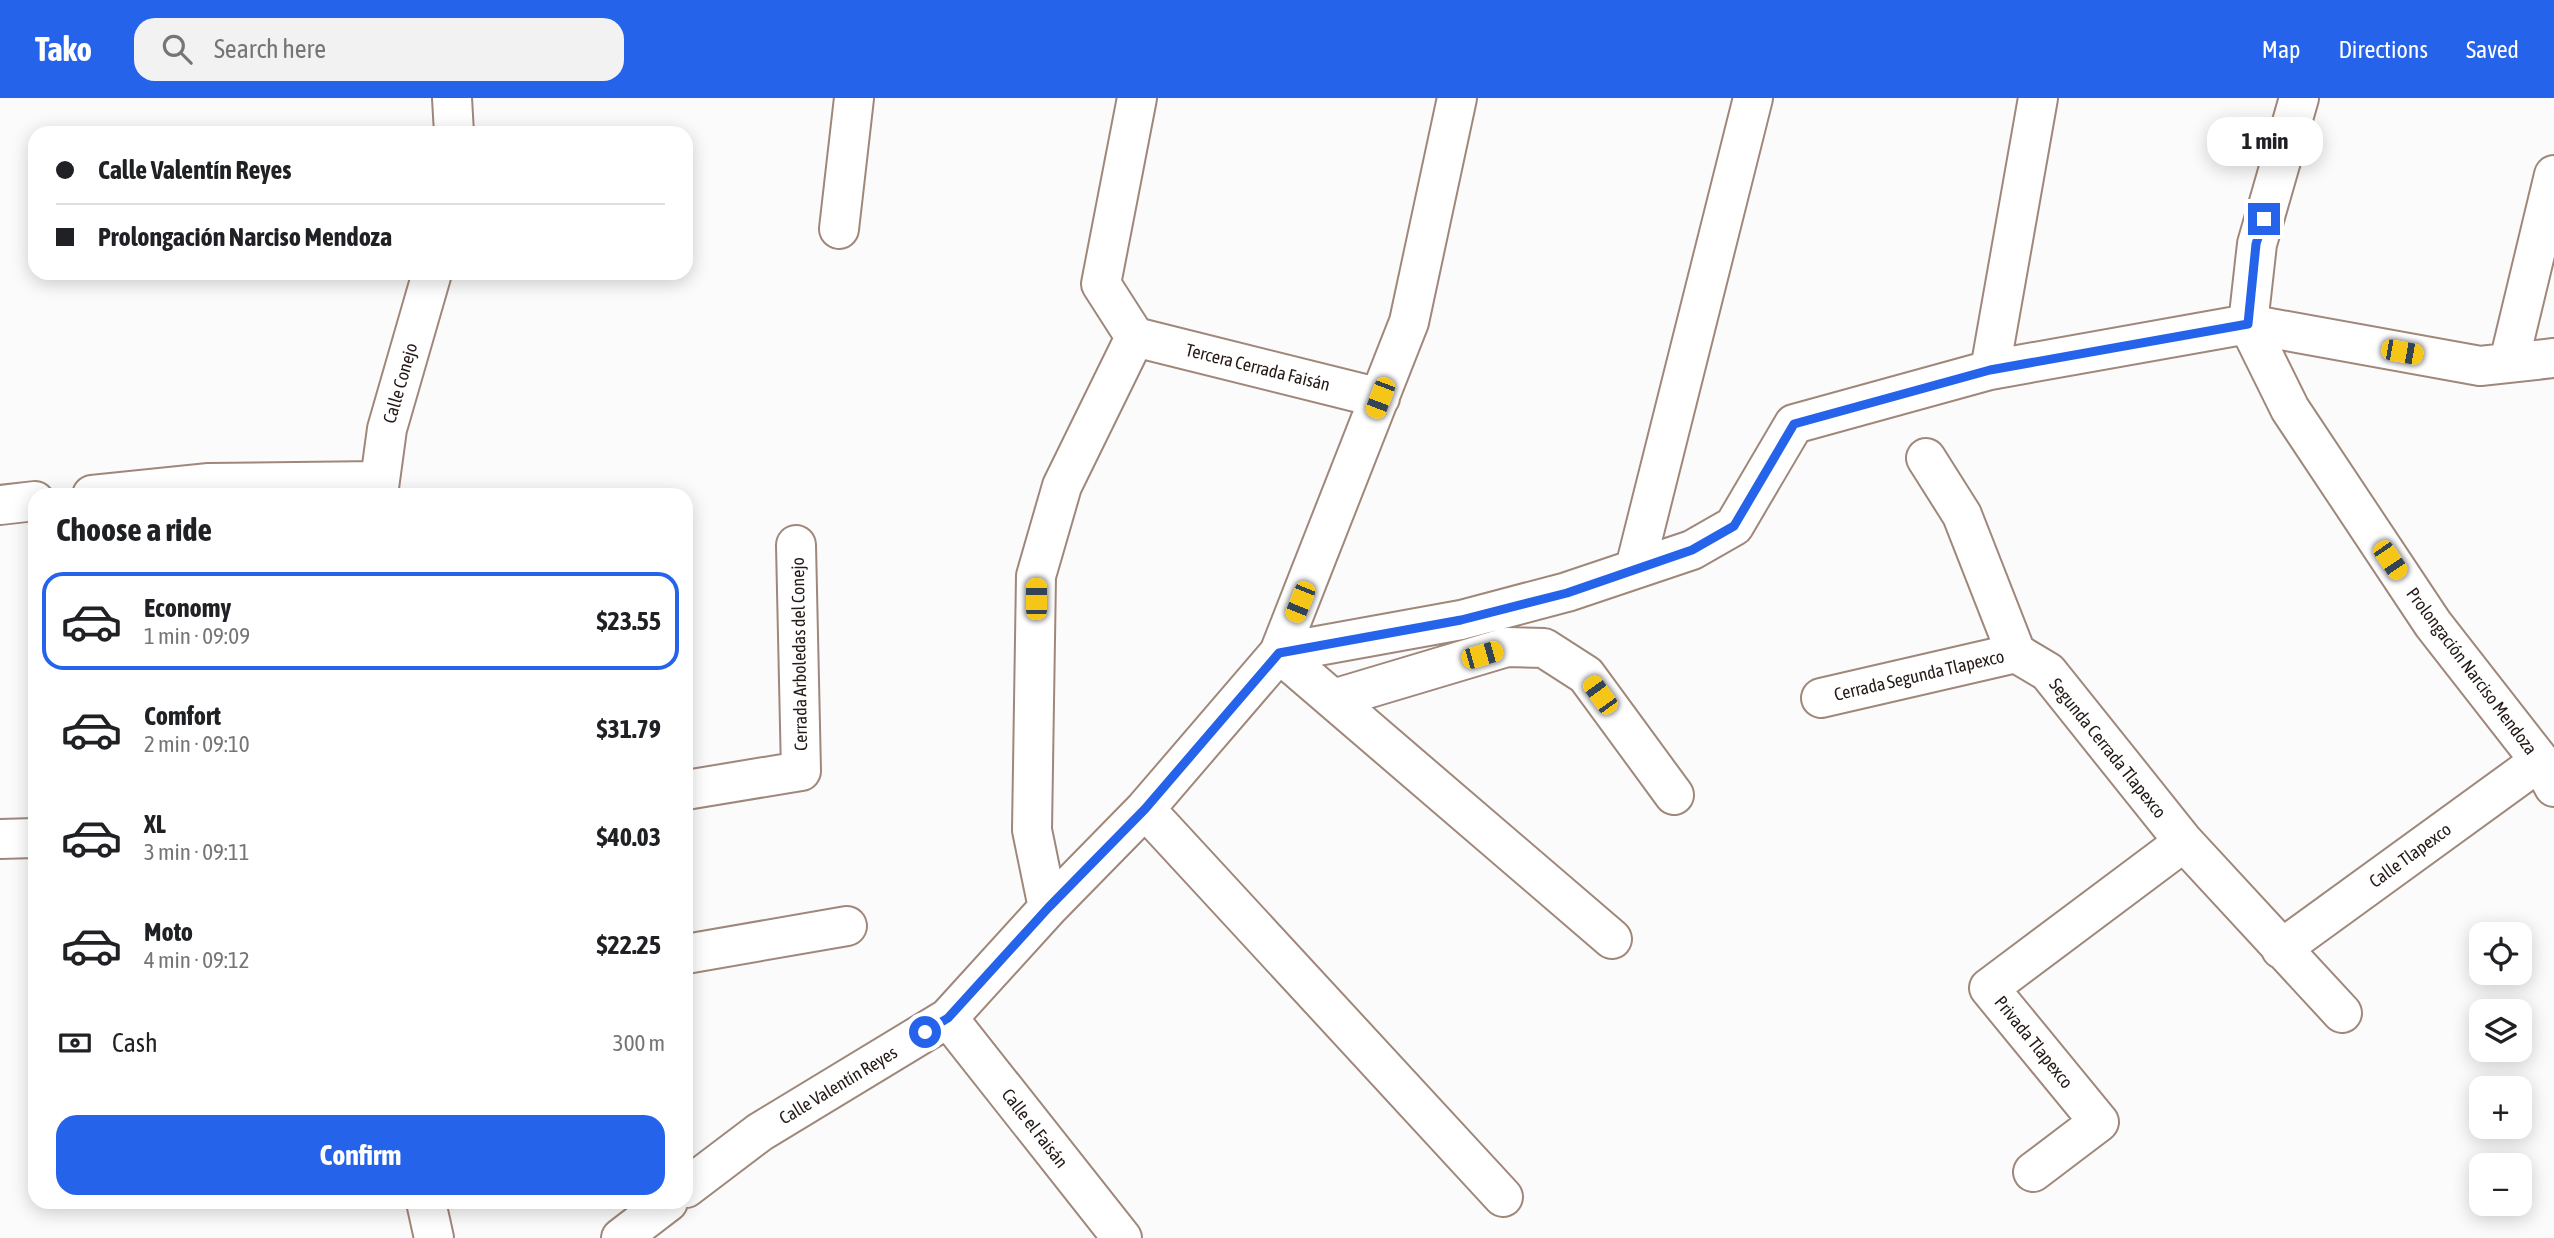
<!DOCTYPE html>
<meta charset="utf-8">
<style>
:root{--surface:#fff;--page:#f2f2f2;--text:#202124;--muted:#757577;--line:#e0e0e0;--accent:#2563eb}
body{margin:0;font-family:"Asap Condensed",sans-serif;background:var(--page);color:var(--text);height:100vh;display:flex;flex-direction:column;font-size:26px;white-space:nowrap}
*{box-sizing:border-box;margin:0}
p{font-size:23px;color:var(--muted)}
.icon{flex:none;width:38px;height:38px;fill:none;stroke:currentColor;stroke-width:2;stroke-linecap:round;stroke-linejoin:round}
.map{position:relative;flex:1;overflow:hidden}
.drawer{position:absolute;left:28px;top:390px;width:665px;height:721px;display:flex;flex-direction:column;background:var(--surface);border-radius:21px;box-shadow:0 4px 18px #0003}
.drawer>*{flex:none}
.top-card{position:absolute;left:28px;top:28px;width:665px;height:154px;border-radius:21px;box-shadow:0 4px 18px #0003;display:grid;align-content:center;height:154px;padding:0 28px;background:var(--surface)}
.fabs{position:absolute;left:2469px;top:824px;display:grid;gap:14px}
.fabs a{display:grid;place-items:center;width:63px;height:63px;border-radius:14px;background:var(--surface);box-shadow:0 4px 18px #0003;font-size:35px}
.end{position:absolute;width:32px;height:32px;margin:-16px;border:9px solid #2563eb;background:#fff;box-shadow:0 0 0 4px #fff}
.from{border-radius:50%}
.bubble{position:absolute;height:49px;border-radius:21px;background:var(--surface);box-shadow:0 4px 18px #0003;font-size:23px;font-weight:700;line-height:49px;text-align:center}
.car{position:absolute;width:21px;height:42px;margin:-21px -10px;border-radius:9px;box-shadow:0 0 5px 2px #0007;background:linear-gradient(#f5c518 24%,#345 0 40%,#f5c518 0 76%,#345 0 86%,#f5c518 0)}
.top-card b{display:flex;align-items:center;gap:24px;height:66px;font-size:26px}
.top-card b+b{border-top:2px solid var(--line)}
.top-card i{width:18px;height:18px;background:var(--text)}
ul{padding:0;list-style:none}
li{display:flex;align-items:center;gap:21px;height:98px;margin:0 14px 10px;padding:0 14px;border:4px solid transparent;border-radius:21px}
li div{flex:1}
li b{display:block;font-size:26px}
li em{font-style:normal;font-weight:700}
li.on{border-color:var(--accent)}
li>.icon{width:63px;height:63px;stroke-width:1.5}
h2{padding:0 28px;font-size:32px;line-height:84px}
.pay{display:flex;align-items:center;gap:18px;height:77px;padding:0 28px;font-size:26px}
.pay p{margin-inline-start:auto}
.button{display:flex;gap:14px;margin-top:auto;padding:14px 28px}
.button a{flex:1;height:80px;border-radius:21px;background:var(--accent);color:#fff;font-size:28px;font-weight:700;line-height:80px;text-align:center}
header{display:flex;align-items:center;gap:42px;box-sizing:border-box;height:98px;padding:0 35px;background:var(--accent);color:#fff}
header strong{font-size:33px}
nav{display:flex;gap:38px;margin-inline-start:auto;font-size:24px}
.search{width:490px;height:63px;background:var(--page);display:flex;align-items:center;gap:18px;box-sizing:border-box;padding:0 24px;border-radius:21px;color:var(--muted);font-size:26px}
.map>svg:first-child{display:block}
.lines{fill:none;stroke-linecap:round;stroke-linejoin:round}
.minor-casing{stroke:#a0877b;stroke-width:42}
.minor{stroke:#fff;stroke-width:38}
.route{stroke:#2563eb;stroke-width:9}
.labels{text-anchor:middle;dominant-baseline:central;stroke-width:6;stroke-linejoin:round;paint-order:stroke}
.street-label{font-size:18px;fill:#241a16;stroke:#fff}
</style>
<header>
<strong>Tako</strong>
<div class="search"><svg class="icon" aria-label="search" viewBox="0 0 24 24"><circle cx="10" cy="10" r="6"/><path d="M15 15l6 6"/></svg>Search here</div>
<nav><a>Map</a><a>Directions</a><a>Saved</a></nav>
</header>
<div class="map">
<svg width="2554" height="1140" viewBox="0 0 2554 1140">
<rect width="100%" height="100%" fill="#fbfbfb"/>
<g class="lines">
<g class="minor-casing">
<path id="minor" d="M 452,0 L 454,35
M 1457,0 L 1409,224 L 1279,555 L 1612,841
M 2299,0 L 2257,146 L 2248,226 L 2290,311 L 2433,526 L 2540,663 L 2554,689
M 839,131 L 854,0
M 1135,239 L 1380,300
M 2509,264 L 2554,77
M 1990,272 L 2038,0
M 1926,360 L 1962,417 L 2016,555 L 2048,574 L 2184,744 L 2342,915
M 92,397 L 209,385 L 379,383
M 378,397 L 387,331 L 432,175
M 0,407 L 35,403
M 1635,470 L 1753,0
M 1821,600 L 2016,555
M 1333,601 L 1507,549 L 1544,550 L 1586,577 L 1674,697
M 686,692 L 801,673 L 796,447
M 1145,711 L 1503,1099
M 0,741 L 35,740
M 1048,810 L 1032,732 L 1036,478 L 1062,388 L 1135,239 L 1101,186 L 1137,0
M 2281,851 L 2540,663
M 686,856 L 847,828
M 948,920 L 1122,1140
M 2033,1074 L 2099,1024 L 1989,890 L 2184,744
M 686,1090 L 760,1034 L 948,920 L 1048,810 L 1145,711 L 1279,555 L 1461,522 L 1567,494 L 1692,452 L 1734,428 L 1794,326 L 1990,272 L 2248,226 L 2480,268 L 2554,260
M 426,1104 L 434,1140
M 621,1140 L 668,1104"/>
</g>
<use href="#minor" class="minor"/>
</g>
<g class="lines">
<path class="route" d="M 925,934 L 948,920 L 1048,810 L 1145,711 L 1279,555 L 1461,522 L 1567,495 L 1692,452 L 1734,428 L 1794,326 L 1990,272 L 2248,226 L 2256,146 L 2264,121"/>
</g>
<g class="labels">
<g class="street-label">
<text transform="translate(1258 269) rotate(14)">Tercera Cerrada Faisán</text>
<text transform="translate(400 285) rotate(-74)">Calle Conejo</text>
<text transform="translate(799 556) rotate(-91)">Cerrada Arboledas del Conejo</text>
<text transform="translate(2472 573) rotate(53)">Prolongación Narciso Mendoza</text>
<text transform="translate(1919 577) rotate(-13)">Cerrada Segunda Tlapexco</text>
<text transform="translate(2108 650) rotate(51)">Segunda Cerrada Tlapexco</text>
<text transform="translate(2410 757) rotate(-36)">Calle Tlapexco</text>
<text transform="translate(2034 944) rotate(51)">Privada Tlapexco</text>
<text transform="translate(838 987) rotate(-31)">Calle Valentín Reyes</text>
<text transform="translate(1035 1030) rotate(52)">Calle el Faisán</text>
</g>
</g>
</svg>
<div class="fabs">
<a><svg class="icon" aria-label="locate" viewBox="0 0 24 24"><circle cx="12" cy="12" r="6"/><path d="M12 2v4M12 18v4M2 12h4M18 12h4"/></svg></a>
<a><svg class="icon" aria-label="layers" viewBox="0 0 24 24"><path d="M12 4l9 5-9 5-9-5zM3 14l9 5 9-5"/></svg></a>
<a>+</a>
<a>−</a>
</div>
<i class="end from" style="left:925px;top:934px"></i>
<i class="end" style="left:2264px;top:121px"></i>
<div class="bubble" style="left:2207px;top:19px;width:116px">1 min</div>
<i class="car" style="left:2402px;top:254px;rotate:100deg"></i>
<i class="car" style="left:1380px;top:300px;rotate:201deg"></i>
<i class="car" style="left:2390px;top:462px;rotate:146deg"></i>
<i class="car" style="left:1036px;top:501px;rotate:0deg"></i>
<i class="car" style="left:1300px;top:504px;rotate:202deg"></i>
<i class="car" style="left:1482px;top:557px;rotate:74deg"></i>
<i class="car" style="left:1600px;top:597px;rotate:324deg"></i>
<div class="top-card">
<b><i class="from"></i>Calle Valentín Reyes</b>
<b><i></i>Prolongación Narciso Mendoza</b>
</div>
<section class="drawer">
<h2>Choose a ride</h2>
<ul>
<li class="on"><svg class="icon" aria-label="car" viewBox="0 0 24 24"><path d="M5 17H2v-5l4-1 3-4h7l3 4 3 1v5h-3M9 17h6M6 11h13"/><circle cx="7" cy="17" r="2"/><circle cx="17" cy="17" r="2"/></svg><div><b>Economy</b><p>1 min · 09:09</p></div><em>$23.55</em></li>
<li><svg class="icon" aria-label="car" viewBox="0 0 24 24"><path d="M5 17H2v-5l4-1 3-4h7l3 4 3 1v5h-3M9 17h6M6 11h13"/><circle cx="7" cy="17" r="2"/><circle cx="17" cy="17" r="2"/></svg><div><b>Comfort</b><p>2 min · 09:10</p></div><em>$31.79</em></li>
<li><svg class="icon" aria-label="car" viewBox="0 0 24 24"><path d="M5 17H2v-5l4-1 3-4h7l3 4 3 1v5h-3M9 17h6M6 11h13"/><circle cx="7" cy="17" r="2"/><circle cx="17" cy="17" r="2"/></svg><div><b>XL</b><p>3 min · 09:11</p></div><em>$40.03</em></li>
<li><svg class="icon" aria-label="car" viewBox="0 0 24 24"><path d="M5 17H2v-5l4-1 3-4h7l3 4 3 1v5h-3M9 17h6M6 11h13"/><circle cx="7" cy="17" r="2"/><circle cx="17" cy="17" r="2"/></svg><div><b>Moto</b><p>4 min · 09:12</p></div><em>$22.25</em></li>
</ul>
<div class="pay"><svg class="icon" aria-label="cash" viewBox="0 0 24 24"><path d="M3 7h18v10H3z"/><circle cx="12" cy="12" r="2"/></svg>Cash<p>300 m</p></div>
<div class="button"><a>Confirm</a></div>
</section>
</div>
